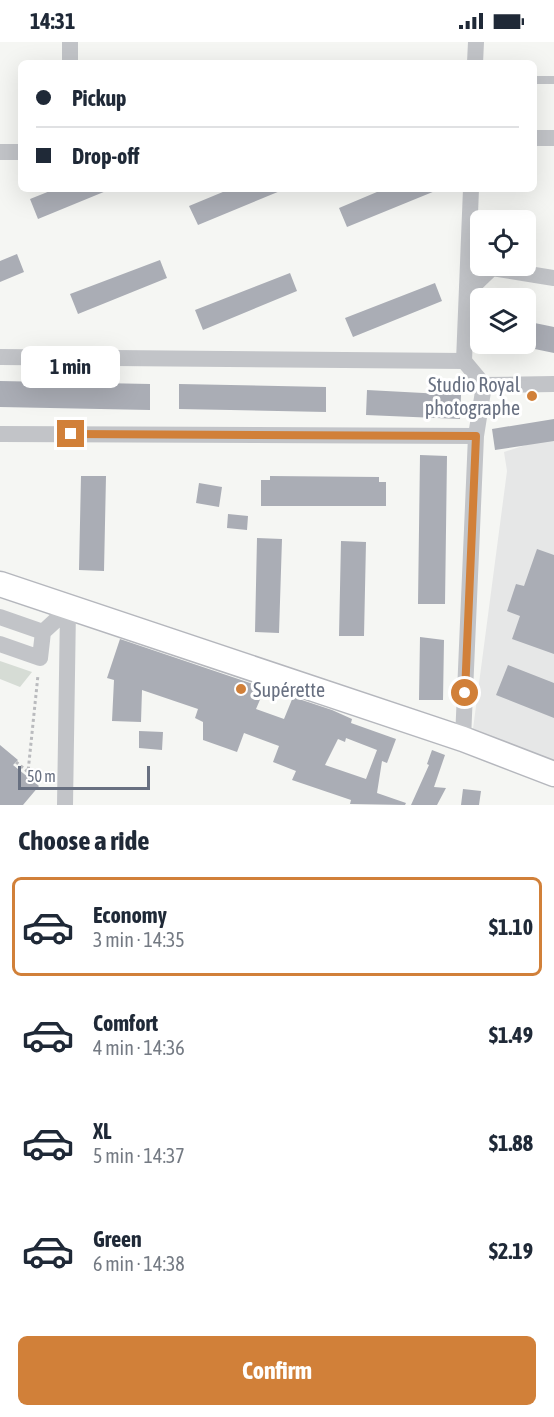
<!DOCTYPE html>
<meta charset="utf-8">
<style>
:root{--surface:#fff;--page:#f2f2f3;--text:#1f2937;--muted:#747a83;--line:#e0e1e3;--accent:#d18039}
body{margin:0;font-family:"Asap Condensed",sans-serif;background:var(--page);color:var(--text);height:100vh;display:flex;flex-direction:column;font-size:22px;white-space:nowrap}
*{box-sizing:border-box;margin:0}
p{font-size:20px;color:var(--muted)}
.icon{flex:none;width:33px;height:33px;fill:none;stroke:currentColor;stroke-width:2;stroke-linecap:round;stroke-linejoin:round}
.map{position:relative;height:763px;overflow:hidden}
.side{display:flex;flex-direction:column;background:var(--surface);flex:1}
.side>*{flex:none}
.hud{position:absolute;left:18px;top:18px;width:519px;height:132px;border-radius:9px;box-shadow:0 6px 24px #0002;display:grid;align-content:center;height:132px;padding:0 18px;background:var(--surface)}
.tools{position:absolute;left:470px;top:168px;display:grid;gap:12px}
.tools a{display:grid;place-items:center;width:66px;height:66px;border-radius:9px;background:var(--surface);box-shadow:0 6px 24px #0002;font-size:30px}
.scale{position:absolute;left:18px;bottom:15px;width:132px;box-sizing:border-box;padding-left:6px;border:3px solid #687081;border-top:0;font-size:16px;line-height:21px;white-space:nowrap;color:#687081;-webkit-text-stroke:4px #fff;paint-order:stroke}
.end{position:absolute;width:27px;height:27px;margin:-14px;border:8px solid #d18039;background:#fff;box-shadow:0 0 0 3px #fff}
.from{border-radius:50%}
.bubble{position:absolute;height:42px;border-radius:9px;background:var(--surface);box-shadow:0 6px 24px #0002;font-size:20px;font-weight:700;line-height:42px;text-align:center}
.hud b{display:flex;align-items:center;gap:21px;height:57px;font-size:22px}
.hud b+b{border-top:2px solid var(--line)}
.hud i{width:15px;height:15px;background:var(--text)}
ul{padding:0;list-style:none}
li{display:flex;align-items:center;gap:18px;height:99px;margin:0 12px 9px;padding:0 6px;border:3px solid transparent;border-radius:9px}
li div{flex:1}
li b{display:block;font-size:22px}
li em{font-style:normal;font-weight:700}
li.on{border-color:var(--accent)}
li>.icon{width:54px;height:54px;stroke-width:1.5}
h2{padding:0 18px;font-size:27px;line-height:72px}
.action{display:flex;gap:12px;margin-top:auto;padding:12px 18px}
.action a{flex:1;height:69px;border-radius:9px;background:var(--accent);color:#fff;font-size:24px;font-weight:700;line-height:69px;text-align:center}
.status{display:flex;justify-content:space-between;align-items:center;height:42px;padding:0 30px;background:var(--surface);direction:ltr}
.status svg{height:16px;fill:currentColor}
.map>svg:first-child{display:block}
.built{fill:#e6e7e7}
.green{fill:#d6dcd5}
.building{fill:#aaadb5;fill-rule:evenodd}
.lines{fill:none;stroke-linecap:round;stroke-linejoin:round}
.secondary-casing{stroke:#b5b7bd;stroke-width:27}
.path{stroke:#babbbe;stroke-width:3;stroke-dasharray:3 3;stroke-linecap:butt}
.service{stroke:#c2c4c8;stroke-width:8}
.minor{stroke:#c2c4c8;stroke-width:16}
.secondary{stroke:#fff;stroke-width:24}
.route{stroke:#d18039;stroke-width:8}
.poi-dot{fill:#d18039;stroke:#fff;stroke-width:2}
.labels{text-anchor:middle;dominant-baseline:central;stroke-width:6;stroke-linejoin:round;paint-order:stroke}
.poi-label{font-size:20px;fill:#687081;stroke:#fff;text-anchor:end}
</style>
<div class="status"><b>14:31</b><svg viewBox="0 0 49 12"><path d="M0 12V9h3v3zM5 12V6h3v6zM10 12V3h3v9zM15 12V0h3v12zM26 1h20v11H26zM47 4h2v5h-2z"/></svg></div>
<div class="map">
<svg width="554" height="763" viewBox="0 0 554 763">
<rect width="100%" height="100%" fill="#f5f6f3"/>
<path class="built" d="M 554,394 L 554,721 L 473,687 L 507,429 L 504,410 Z"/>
<path class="green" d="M 0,619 L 32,630 L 20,645 L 0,637 Z"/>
<path class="building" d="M 55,147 L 111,147 L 38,177 L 30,157 Z
M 230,147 L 285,147 L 198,183 L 189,164 Z
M 384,147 L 440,147 L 347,185 L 339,166 Z
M 17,212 L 24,230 L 0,240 L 0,219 Z
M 160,218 L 167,236 L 78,272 L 70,252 Z
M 290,231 L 297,249 L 203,288 L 195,268 Z
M 435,241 L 442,259 L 353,295 L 345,276 Z
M 525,279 L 554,285 L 554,311 L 525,305 Z
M 0,339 L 150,342 L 150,368 L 0,365 Z
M 179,342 L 326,345 L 326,370 L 179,367 Z
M 367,348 L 461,353 L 460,377 L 366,373 Z
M 554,377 L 554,399 L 495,408 L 492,387 Z
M 420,413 L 447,414 L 445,562 L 418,562 Z
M 81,434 L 106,434 L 104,529 L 79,528 Z
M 270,434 L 379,435 L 379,440 L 386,440 L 386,464 L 261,464 L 261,438 L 270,438 Z
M 199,441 L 222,445 L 219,465 L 196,461 Z
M 228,472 L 248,474 L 247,488 L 227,486 Z
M 257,496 L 282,497 L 279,591 L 255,590 Z
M 341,499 L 366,500 L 364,594 L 339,594 Z
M 537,507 L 554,513 L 554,612 L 512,597 L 520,574 L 507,569 L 516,542 L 524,544 Z
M 420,595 L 444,598 L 443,658 L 419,658 Z
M 120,597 L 265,646 L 256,667 L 284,677 L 293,655 L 332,668 L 352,677 L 351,681 L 396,697 L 387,721 L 382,719 L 377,751 L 406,761 L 405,763 L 350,762 L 351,758 L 292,738 L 296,729 L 273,720 L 279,704 L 244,691 L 237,710 L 203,698 L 203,680 L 195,676 L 198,667 L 142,648 L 141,680 L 112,679 L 114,638 L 107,636 ZM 346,696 L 377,708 L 366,737 L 325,723 L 338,697 L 345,700 Z
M 508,623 L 554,641 L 554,676 L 496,653 Z
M 139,689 L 163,690 L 162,708 L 139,706 Z
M 0,703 L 18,718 L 13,723 L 39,744 L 23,763 L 0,763 Z
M 432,708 L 445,713 L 434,745 L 446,746 L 437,763 L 411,763 L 429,723 L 427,722 Z
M 463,747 L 481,749 L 479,763 L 461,763 Z"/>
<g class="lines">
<g class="secondary-casing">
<path id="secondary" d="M 0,542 L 463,697 L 554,732"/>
</g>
<path class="path" d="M 16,720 L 28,730 L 38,633"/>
<path class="service" d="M 534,38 L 554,38"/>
<path class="minor" d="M 70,21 L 70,0
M 475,21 L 476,0
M 534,96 L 554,96
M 0,110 L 21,110
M 467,250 L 492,226 L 554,236
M 0,315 L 464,319
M 484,343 L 554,342
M 0,392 L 476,394
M 0,575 L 43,590 L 68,567
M 0,602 L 40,616 L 43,590
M 463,697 L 476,394 L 484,343 L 464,319 L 471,147
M 65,763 L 68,567"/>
<use href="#secondary" class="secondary"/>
</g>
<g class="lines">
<path class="route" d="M 71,392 L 476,394 L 465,651"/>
</g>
<g class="poi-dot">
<circle cx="532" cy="354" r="6"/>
<circle cx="241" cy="647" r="6"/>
</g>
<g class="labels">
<g class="poi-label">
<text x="520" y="342">Studio Royal<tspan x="520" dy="23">photographe</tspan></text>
<text x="253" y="647" text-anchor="start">Supérette</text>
</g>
</g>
</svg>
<div class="tools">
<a><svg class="icon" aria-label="locate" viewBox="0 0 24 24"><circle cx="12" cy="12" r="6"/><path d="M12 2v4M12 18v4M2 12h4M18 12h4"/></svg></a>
<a><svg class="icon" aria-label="layers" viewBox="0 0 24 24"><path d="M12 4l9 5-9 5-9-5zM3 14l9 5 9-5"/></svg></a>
</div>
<div class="scale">50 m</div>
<i class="end from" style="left:465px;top:651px"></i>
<i class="end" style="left:71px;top:392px"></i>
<div class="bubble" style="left:21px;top:304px;width:99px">1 min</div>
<div class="hud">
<b><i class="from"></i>Pickup</b>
<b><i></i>Drop-off</b>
</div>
</div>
<section class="side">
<h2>Choose a ride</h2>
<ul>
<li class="on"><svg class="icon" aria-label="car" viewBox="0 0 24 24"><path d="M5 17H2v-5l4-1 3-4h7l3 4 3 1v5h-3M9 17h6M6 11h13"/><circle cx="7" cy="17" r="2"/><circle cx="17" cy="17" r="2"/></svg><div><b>Economy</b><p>3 min · 14:35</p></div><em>$1.10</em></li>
<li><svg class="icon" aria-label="car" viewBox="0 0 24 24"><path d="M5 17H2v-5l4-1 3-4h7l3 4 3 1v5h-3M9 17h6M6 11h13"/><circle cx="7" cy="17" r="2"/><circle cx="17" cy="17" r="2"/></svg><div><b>Comfort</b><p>4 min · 14:36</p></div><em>$1.49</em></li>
<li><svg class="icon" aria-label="car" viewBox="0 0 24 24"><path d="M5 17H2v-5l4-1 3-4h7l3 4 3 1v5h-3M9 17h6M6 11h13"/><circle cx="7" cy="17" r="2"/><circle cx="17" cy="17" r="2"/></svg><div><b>XL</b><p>5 min · 14:37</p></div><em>$1.88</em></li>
<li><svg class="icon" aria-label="car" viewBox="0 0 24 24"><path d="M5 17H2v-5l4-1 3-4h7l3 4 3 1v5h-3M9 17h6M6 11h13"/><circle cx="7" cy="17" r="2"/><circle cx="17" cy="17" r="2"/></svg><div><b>Green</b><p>6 min · 14:38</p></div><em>$2.19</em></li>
</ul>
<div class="action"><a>Confirm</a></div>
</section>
